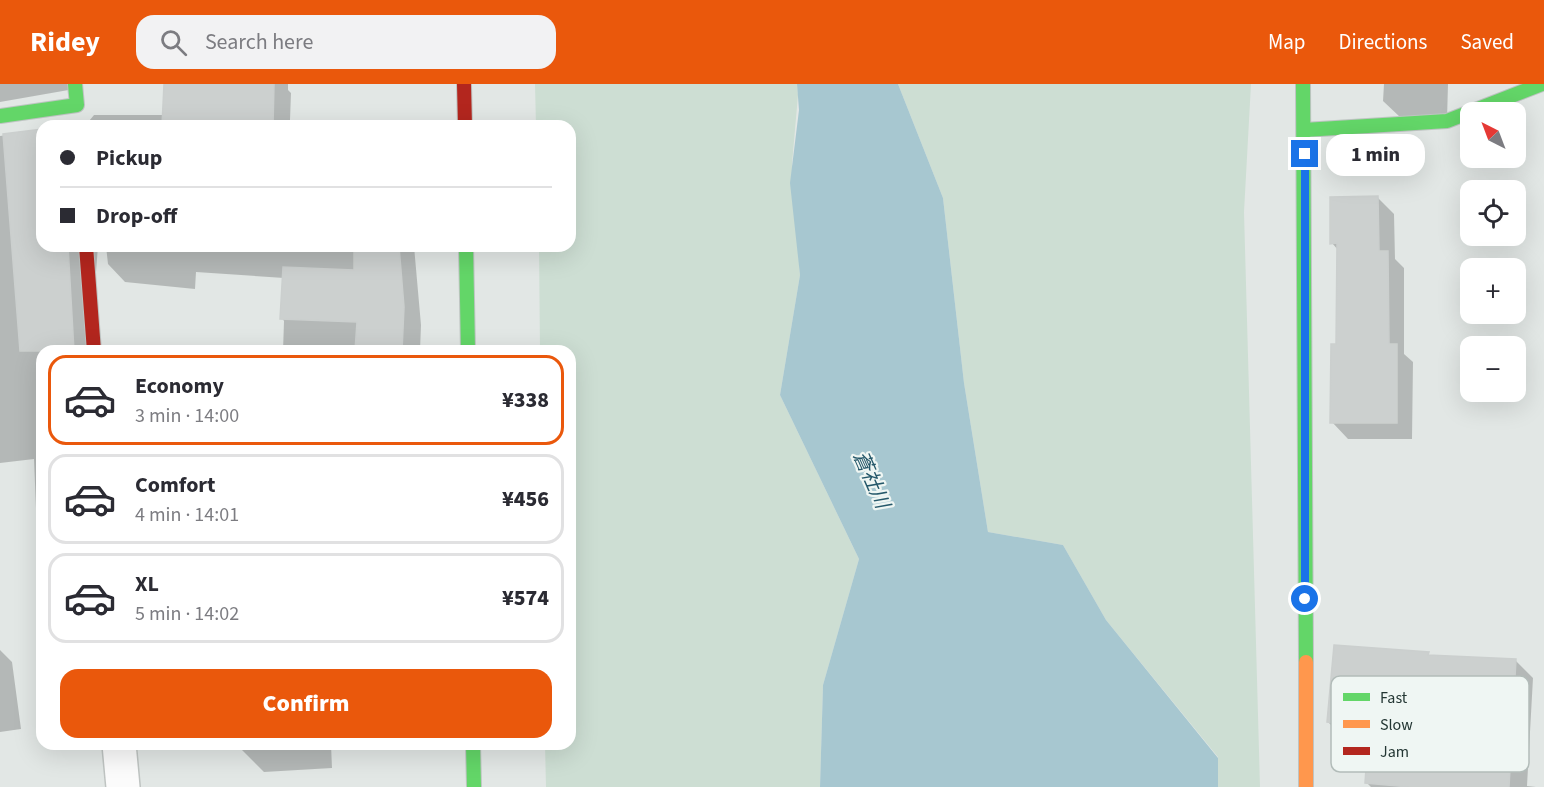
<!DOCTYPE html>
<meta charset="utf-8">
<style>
:root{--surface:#fff;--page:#f2f2f3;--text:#2b2b33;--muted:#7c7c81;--line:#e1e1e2;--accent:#ea580c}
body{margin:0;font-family:"Source Sans 3","Noto Sans JP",sans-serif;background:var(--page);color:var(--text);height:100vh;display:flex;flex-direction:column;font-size:22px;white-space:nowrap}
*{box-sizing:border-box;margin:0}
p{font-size:20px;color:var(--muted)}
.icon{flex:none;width:33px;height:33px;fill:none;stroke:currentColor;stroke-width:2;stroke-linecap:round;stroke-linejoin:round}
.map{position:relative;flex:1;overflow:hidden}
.panel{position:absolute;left:36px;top:261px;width:540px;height:405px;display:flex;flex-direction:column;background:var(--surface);border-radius:18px;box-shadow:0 6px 24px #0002}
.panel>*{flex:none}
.top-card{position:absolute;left:36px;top:36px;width:540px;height:132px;border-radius:18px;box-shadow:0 6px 24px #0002;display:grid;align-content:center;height:132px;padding:0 24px;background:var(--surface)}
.needle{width:39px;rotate:318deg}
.tools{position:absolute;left:1460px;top:18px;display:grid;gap:12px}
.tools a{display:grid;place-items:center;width:66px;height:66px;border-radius:12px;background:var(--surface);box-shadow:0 6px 24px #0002;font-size:30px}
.end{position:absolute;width:27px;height:27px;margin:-14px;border:8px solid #1a73e8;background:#fff;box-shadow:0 0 0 3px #fff}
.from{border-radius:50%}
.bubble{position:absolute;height:42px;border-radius:18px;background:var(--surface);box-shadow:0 6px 24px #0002;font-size:20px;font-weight:800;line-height:42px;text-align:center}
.top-card b{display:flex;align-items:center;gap:21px;height:57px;font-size:22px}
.top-card b+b{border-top:2px solid var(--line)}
.top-card i{width:15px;height:15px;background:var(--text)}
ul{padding:10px 0 0;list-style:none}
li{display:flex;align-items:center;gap:18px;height:90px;margin:0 12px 9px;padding:0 12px;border:3px solid var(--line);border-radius:18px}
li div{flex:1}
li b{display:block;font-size:22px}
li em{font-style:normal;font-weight:800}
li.selected{border-color:var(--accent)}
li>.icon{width:54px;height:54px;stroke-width:1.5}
.button{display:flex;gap:12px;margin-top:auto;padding:12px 24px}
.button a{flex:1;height:69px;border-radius:18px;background:var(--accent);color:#fff;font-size:24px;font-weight:800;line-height:69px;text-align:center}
header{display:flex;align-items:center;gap:36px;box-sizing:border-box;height:84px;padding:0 30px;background:var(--accent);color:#fff}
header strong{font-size:28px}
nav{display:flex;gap:33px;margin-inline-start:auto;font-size:21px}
.search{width:420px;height:54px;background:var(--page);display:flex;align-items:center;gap:15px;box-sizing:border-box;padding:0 21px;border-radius:18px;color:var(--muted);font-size:22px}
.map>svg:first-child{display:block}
.green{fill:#cdded3}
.water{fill:#a7c7d0}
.shadow{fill:#0003}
.building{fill:#ccd0cf;stroke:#cbcfce;stroke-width:1.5}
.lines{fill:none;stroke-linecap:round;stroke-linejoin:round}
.street-casing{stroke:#bfc4c2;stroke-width:36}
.fast-casing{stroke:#bec4c2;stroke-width:16}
.slow-casing{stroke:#bec4c2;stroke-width:16}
.jam-casing{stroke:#bec4c2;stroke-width:16}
.street{stroke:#fbfbfb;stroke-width:33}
.fast{stroke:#63d668;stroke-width:14}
.slow{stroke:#ff974d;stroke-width:14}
.jam{stroke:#b3261e;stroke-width:14}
.route{stroke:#1a73e8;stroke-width:8}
.labels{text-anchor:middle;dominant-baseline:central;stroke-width:4.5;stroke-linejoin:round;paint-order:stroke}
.water-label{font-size:20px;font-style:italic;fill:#25586a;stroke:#eff6f3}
.key{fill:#eff6f3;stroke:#b2bcb9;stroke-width:1.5}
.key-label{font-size:16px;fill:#233633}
</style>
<header>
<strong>Ridey</strong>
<div class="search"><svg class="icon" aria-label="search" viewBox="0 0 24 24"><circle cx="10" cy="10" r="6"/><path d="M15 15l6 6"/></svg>Search here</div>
<nav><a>Map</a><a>Directions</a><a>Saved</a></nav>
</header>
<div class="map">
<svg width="1544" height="703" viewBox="0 0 1544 703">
<rect width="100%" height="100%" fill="#e2e7e5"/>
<path class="green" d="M 535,0 L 797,0 L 798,11 L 792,80 L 800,191 L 780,311 L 859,475 L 823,601 L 820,703 L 546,703 L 545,660 L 570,660 L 570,267 L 540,267 L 539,162 L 570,162 L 570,42 L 536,42 Z
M 898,0 L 1251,0 L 1244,128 L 1260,703 L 1218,703 L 1218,673 L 1106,536 L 1063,461 L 988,448 L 964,299 L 943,114 Z"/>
<path class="water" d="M 797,0 L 898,0 L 943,114 L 964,299 L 988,448 L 1063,461 L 1106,536 L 1218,674 L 1218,703 L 820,703 L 823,601 L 859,475 L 780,311 L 800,191 L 790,99 L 799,26 Z"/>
<path class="shadow" d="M 0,0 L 80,0 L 80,4 L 0,18 Z
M 165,0 L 288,0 L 288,6 L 291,9 L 290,36 L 311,42 L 73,42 L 89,37 L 94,31 L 164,31 Z
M 1384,0 L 1448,0 L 1447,36 L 1401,34 L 1383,17 Z
M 360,36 L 428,41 L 429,42 L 360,42 Z
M 42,46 L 42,162 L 98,162 L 90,267 L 42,267 L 42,495 L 40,493 L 38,426 L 36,424 L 34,375 L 0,379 L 0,52 Z
M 1378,114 L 1394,130 L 1395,175 L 1404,184 L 1404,270 L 1413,278 L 1412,355 L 1348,355 L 1332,338 L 1338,262 L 1338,166 L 1332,159 Z
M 106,162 L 414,162 L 421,241 L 420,267 L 283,267 L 284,237 L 282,234 L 284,194 L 196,188 L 195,205 L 125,198 L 108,180 Z
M 0,566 L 12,578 L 21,645 L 0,648 Z
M 1428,570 L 1430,572 L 1516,577 L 1533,594 L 1527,702 L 1536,703 L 1371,703 L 1366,698 L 1369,657 L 1345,655 L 1328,638 Z
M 240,660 L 331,660 L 332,684 L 264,688 L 240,664 Z"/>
<path class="building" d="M 164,0 L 274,0 L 273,42 L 162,42 Z
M 42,45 L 42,162 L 68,162 L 74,267 L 20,267 L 3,50 Z
M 1378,112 L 1379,167 L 1388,167 L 1389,260 L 1397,260 L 1397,339 L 1330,339 L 1331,260 L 1336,260 L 1337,159 L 1330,160 L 1330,113 Z
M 354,162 L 399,162 L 404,223 L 402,267 L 355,267 L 357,238 L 280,235 L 283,183 L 354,186 Z
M 1334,561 L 1429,568 L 1428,571 L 1516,575 L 1509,703 L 1409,703 L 1365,699 L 1369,642 L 1327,638 Z"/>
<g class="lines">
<g class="street-casing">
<path id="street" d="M 119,660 L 123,703"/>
</g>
<g class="fast-casing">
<path id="fast" d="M 1303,0 L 1306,578
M 0,32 L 77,21 L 75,0
M 1304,46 L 1447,37 L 1542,0
M 466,162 L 468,267
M 473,660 L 474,703"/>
</g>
<g class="slow-casing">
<path id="slow" d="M 1306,578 L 1306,703"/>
</g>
<g class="jam-casing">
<path id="jam" d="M 464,0 L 465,42
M 86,162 L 94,267"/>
</g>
<use href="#street" class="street"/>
<use href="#fast" class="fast"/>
<use href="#slow" class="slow"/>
<use href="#jam" class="jam"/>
</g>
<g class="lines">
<path class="route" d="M 1305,70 L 1305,515"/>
</g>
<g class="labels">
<g class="water-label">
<text transform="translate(871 396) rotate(66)">蒼社川</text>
</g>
</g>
<rect x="1331" y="592" width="198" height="96" rx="9" class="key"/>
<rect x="1343" y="609" width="27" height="8" fill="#63d668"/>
<rect x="1343" y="636" width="27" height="8" fill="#ff974d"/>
<rect x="1343" y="663" width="27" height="8" fill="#b3261e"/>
<g class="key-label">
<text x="1380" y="619">Fast</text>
<text x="1380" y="646">Slow</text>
<text x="1380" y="673">Jam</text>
</g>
</svg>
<div class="tools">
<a><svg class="needle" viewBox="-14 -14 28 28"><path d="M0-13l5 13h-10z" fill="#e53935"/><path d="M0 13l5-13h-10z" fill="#7c7c81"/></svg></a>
<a><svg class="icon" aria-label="locate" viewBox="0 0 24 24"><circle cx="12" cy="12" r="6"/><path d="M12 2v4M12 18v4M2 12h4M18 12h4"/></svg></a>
<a>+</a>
<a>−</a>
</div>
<i class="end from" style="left:1305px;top:515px"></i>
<i class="end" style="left:1305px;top:70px"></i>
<div class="bubble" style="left:1326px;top:50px;width:99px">1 min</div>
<div class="top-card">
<b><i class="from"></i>Pickup</b>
<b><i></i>Drop-off</b>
</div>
<section class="panel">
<ul>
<li class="selected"><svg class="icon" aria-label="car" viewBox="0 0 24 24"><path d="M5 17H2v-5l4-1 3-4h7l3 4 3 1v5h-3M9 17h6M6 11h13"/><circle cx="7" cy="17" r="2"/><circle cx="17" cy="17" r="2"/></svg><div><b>Economy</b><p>3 min · 14:00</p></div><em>¥338</em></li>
<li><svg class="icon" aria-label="car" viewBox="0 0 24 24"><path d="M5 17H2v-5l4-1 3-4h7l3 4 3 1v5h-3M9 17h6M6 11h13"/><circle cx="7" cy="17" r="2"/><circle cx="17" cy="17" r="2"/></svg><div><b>Comfort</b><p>4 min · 14:01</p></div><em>¥456</em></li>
<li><svg class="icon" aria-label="car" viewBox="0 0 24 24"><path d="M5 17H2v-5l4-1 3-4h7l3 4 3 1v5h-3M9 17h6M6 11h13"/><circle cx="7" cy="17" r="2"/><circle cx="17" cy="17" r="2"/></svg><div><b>XL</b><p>5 min · 14:02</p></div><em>¥574</em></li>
</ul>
<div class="button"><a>Confirm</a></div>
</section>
</div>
